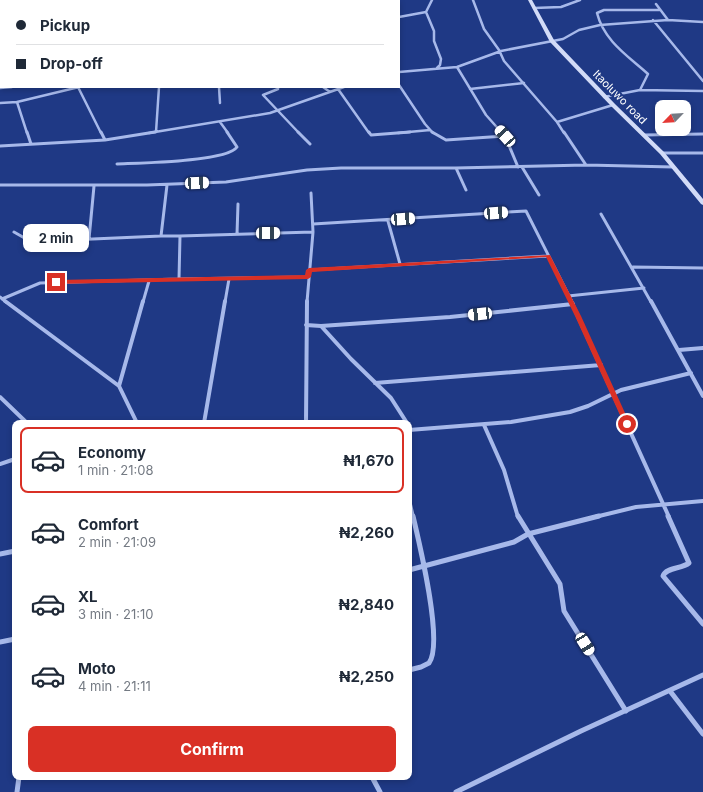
<!DOCTYPE html>
<meta charset="utf-8">
<style>
:root{--surface:#fff;--page:#f2f2f3;--text:#1f2937;--muted:#747a83;--line:#e0e1e3;--accent:#d93025}
body{margin:0;font-family:Inter,sans-serif;background:var(--page);color:var(--text);height:100vh;display:flex;flex-direction:column;font-size:15px;white-space:nowrap}
*{box-sizing:border-box;margin:0}
p{font-size:13px;color:var(--muted)}
.icon{flex:none;width:22px;height:22px;fill:none;stroke:currentColor;stroke-width:2;stroke-linecap:round;stroke-linejoin:round}
.map{position:relative;flex:1;overflow:hidden}
.side{position:absolute;left:12px;top:420px;width:400px;height:360px;display:flex;flex-direction:column;background:var(--surface);border-radius:8px;box-shadow:0 2px 6px #0003}
.side>*{flex:none}
.banner{position:absolute;left:0px;top:0px;width:400px;height:88px;box-shadow:0 2px 6px #0003;display:grid;align-content:center;height:88px;padding:0 16px;background:var(--surface)}
.needle{width:26px;rotate:245deg}
.buttons{position:absolute;left:655px;top:100px;display:grid;gap:8px}
.buttons a{display:grid;place-items:center;width:36px;height:36px;border-radius:8px;background:var(--surface);box-shadow:0 2px 6px #0003;font-size:20px}
.end{position:absolute;width:18px;height:18px;margin:-9px;border:5px solid #d93025;background:#fff;box-shadow:0 0 0 2px #fff}
.from{border-radius:50%}
.bubble{position:absolute;height:28px;border-radius:8px;background:var(--surface);box-shadow:0 2px 6px #0003;font-size:13px;font-weight:700;line-height:28px;text-align:center}
.car{position:absolute;width:12px;height:24px;margin:-12px -6px;border-radius:5px;box-shadow:0 0 3px 1px #0007;background:linear-gradient(#fff 24%,#345 0 40%,#fff 0 76%,#345 0 86%,#fff 0)}
.banner b{display:flex;align-items:center;gap:14px;height:38px;font-size:15px}
.banner b+b{border-top:1px solid var(--line)}
.banner i{width:10px;height:10px;background:var(--text)}
ul{padding:7px 0 0;list-style:none}
li{display:flex;align-items:center;gap:12px;height:66px;margin:0 8px 6px;padding:0 8px;border:2px solid transparent;border-radius:8px}
li div{flex:1}
li b{display:block;font-size:15px}
li em{font-style:normal;font-weight:700}
li.active{border-color:var(--accent)}
li>.icon{width:36px;height:36px;stroke-width:1.5}
.primary-button{display:flex;gap:8px;margin-top:auto;padding:8px 16px}
.primary-button a{flex:1;height:46px;border-radius:8px;background:var(--accent);color:#fff;font-size:16px;font-weight:700;line-height:46px;text-align:center}
.map>svg:first-child{display:block}
.lines{fill:none;stroke-linecap:round;stroke-linejoin:round}
.street-far3{stroke:#a7b9ea;stroke-width:2.5}
.street-far2{stroke:#a7b9ea;stroke-width:3}
.street-far1{stroke:#a7b9ea;stroke-width:4}
.street{stroke:#a7b9ea;stroke-width:5}
.secondary{fill:#d2dbf7;fill-rule:evenodd}
.route{fill:#d93025}
.labels{text-anchor:middle;dominant-baseline:central;stroke-width:4;stroke-linejoin:round;paint-order:stroke}
.far-street-label{font-size:11px;fill:#fff;stroke:#1f3985}
</style>
<div class="map">
<svg width="703" height="792" viewBox="0 0 703 792">
<rect width="100%" height="100%" fill="#1f3985"/>
<g class="lines">
<path class="street-far3" d="M 473,0 L 484,29 L 499,50 L 504,61 L 557,122 L 613,105
M 244,1 L 248,0
M 359,1 L 364,0
M 656,4 L 668,20
M 534,8 L 561,7 L 580,0
M 426,12 L 434,31 L 434,41 L 441,59 L 440,65 L 437,68
M 399,17 L 426,12 L 432,0
M 653,20 L 703,81
M 457,67 L 486,115 L 502,133
M 399,72 L 457,67 L 501,51 L 563,39 L 579,30 L 600,25 L 668,20 L 703,22
M 399,85 L 425,124 L 433,133
M 78,87 L 101,133
M 219,87 L 220,103
M 278,87 L 278,89 L 263,95 L 299,133
M 323,87 L 330,92
M 0,88 L 12,87
M 338,89 L 369,133
M 470,89 L 524,83
M 640,90 L 648,74 C 628,56 604,41 597,13 L 604,10 L 660,10
M 604,97 L 640,90 L 703,91
M 17,102 L 27,133
M 0,103 L 17,102 L 79,87
M 220,122 L 228,133
M 557,122 L 564,133
M 156,132 L 159,87
M 149,133 L 270,113 L 344,87
M 398,133 L 430,130"/>
<path class="street-far2" d="M 27,132 L 31,144
M 101,132 L 105,140
M 298,132 L 310,144
M 369,132 L 371,135 L 410,132
M 432,132 L 446,140 L 505,136
M 501,132 L 505,136 L 518,167
M 564,132 L 586,165
M 644,135 L 703,134
M 0,146 L 105,140 L 155,132
M 662,153 L 703,153
M 117,164 C 137,163 227,162 237,147 L 227,132
M 522,167 L 539,195
M 456,168 L 466,190
M 0,185 L 147,185 L 226,182 L 307,170 L 341,168 L 456,168 L 586,165 L 673,167
M 167,185 L 161,236 L 180,236 L 179,279 L 308,277
M 601,214 L 651,302
M 388,221 L 400,264
M 313,224 L 526,211 L 572,302
M 14,232 L 28,240 L 47,241 L 161,236
M 237,234 L 238,204
M 180,236 L 313,232
M 89,239 L 94,186
M 633,267 L 703,268
M 309,270 L 548,256
M 568,296 L 644,288
M 0,297 L 6,302
M 2,299 L 40,283 L 179,279
M 143,302 L 149,281
M 225,302 L 229,279
M 307,302 L 313,232 L 311,193"/>
<path class="street-far1" d="M 5,301 L 119,386 L 137,423
M 571,301 L 669,517
M 651,301 L 703,396
M 306,325 L 321,326 L 450,317 L 573,304
M 321,326 L 351,359 L 391,398 L 407,423
M 679,350 L 703,348
M 375,383 L 601,365
M 119,386 L 143,301
M 0,397 L 27,423
M 197,423 L 220,423
M 204,423 L 225,301
M 306,423 L 307,301
M 331,423 L 344,423
M 484,425 L 504,470 L 518,517
M 409,430 L 511,422 L 570,412 L 588,406 L 621,390 L 691,373
M 0,464 L 15,459
M 409,500 L 413,517
M 595,517 L 636,507 L 703,501"/>
<path class="street" d="M 518,516 L 560,584 L 564,611 L 626,711
M 668,516 L 689,563 C 682,569 666,567 663,576 L 703,624
M 0,554 L 15,551
M 409,570 L 514,542 L 528,534 L 599,516
M 0,642 L 15,639
M 409,670 L 421,667 L 429,663 C 444,643 419,542 413,516
M 670,691 L 703,734
M 372,777 L 380,792
M 17,792 L 19,777
M 456,792 L 581,731 L 703,675"/>
<path class="secondary" d="M 528,0 L 532,0 L 554,40 L 615,104 L 664,152 L 703,199 L 703,205 L 701,204 L 660,154 L 611,106 L 550,42 Z"/>
</g>
<path class="route" d="M 550,255 L 581,316 L 630,424 L 629,426 L 627,427 L 624,424 L 575,316 L 546,257 L 312,272 L 311,277 L 308,279 L 56,284 L 53,282 L 56,280 L 305,275 L 306,270 L 309,268 Z"/>
<g class="labels">
<g class="far-street-label">
<text transform="translate(620 97) rotate(45)">Itaoluwo road</text>
</g>
</g>
</svg>
<div class="buttons">
<a><svg class="needle" viewBox="-14 -14 28 28"><path d="M0-13l5 13h-10z" fill="#e53935"/><path d="M0 13l5-13h-10z" fill="#747a83"/></svg></a>
</div>
<i class="end from" style="left:627px;top:424px"></i>
<i class="end" style="left:56px;top:282px"></i>
<div class="bubble" style="left:23px;top:224px;width:66px">2 min</div>
<i class="car" style="left:505px;top:136px;rotate:318deg"></i>
<i class="car" style="left:197px;top:183px;rotate:87deg"></i>
<i class="car" style="left:496px;top:213px;rotate:86deg"></i>
<i class="car" style="left:403px;top:219px;rotate:86deg"></i>
<i class="car" style="left:268px;top:233px;rotate:89deg"></i>
<i class="car" style="left:480px;top:314px;rotate:264deg"></i>
<i class="car" style="left:585px;top:644px;rotate:148deg"></i>
<div class="banner">
<b><i class="from"></i>Pickup</b>
<b><i></i>Drop-off</b>
</div>
<section class="side">
<ul>
<li class="active"><svg class="icon" aria-label="car" viewBox="0 0 24 24"><path d="M5 17H2v-5l4-1 3-4h7l3 4 3 1v5h-3M9 17h6M6 11h13"/><circle cx="7" cy="17" r="2"/><circle cx="17" cy="17" r="2"/></svg><div><b>Economy</b><p>1 min · 21:08</p></div><em>₦1,670</em></li>
<li><svg class="icon" aria-label="car" viewBox="0 0 24 24"><path d="M5 17H2v-5l4-1 3-4h7l3 4 3 1v5h-3M9 17h6M6 11h13"/><circle cx="7" cy="17" r="2"/><circle cx="17" cy="17" r="2"/></svg><div><b>Comfort</b><p>2 min · 21:09</p></div><em>₦2,260</em></li>
<li><svg class="icon" aria-label="car" viewBox="0 0 24 24"><path d="M5 17H2v-5l4-1 3-4h7l3 4 3 1v5h-3M9 17h6M6 11h13"/><circle cx="7" cy="17" r="2"/><circle cx="17" cy="17" r="2"/></svg><div><b>XL</b><p>3 min · 21:10</p></div><em>₦2,840</em></li>
<li><svg class="icon" aria-label="car" viewBox="0 0 24 24"><path d="M5 17H2v-5l4-1 3-4h7l3 4 3 1v5h-3M9 17h6M6 11h13"/><circle cx="7" cy="17" r="2"/><circle cx="17" cy="17" r="2"/></svg><div><b>Moto</b><p>4 min · 21:11</p></div><em>₦2,250</em></li>
</ul>
<div class="primary-button"><a>Confirm</a></div>
</section>
</div>
